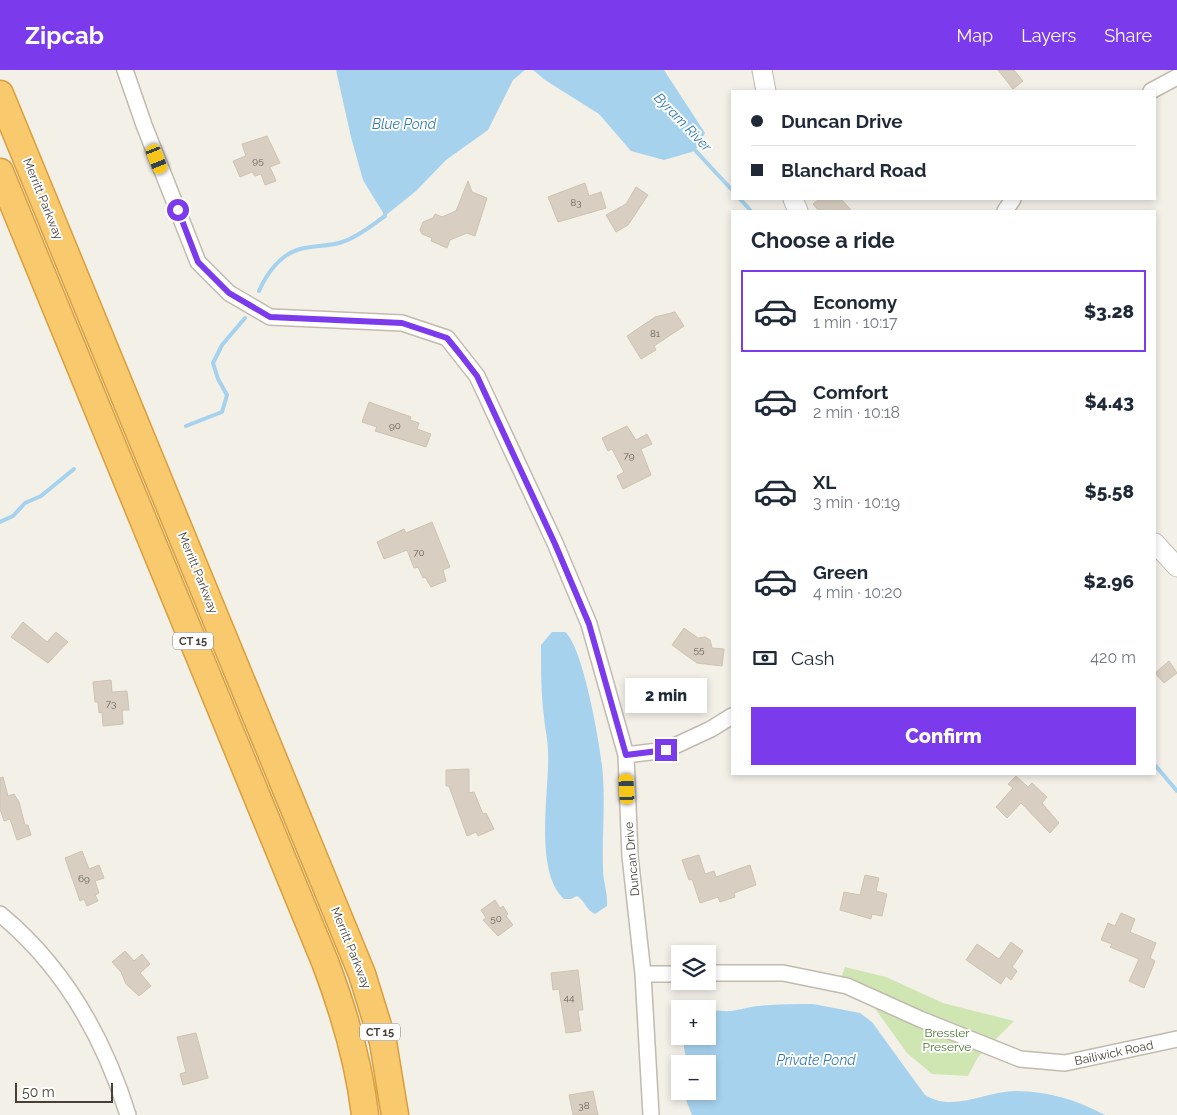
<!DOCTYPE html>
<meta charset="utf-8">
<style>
:root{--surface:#fff;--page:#f2f2f3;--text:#1f2937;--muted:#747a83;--line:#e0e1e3;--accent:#7c3aed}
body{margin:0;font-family:Raleway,sans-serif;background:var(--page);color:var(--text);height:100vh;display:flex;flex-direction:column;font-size:19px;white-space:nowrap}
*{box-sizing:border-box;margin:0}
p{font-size:16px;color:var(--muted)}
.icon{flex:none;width:28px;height:28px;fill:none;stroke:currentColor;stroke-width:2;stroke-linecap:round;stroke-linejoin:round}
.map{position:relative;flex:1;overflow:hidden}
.panel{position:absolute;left:731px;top:140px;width:425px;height:565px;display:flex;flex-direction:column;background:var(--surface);border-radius:0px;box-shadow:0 2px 8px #0003}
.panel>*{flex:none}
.guide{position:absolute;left:731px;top:20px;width:425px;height:110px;border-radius:0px;box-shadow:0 2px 8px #0003;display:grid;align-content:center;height:110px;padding:0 20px;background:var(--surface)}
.buttons{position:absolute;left:671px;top:875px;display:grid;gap:10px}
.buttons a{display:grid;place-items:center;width:45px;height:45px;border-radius:0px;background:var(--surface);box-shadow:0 2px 8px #0003;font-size:25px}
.scale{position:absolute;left:15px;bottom:12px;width:98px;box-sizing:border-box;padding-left:5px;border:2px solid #474037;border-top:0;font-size:14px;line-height:18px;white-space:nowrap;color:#474037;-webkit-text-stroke:4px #fff;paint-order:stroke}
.end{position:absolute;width:22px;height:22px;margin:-11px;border:6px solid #7c3aed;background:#fff;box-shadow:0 0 0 2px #fff}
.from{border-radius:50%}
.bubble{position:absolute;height:35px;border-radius:0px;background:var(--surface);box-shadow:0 2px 8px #0003;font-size:16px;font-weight:800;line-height:35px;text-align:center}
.car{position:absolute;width:15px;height:30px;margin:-15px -8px;border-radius:6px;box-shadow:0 0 4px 1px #0007;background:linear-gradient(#f5c518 24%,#345 0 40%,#f5c518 0 76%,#345 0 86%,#f5c518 0)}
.guide b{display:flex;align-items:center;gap:18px;height:48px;font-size:19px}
.guide b+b{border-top:1px solid var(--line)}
.guide i{width:12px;height:12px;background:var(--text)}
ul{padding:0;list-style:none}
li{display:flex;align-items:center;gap:15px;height:82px;margin:0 10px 8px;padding:0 10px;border:2px solid transparent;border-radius:0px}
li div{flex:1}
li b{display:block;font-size:19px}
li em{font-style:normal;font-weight:800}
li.selected{border-color:var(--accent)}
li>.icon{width:45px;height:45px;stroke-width:1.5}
h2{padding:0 20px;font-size:22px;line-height:60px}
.pay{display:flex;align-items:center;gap:12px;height:55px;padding:0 20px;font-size:19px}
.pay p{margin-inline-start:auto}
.button{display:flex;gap:10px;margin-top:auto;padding:10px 20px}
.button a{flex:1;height:58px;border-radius:0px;background:var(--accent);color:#fff;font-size:20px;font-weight:800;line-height:58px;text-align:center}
header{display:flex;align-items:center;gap:30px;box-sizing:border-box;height:70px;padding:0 25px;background:var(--accent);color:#fff}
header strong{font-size:24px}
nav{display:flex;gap:28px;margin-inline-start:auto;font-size:18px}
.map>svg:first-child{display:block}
.green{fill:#cfe6b2}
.water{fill:#a6d2ee}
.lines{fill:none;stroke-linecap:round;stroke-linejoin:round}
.stream{stroke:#a6d2ee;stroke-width:4}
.building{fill:#d8cec1;stroke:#cfc3b1}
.minor-casing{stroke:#c2baae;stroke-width:18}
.tertiary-casing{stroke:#c2baae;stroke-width:21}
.motorway-casing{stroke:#d99e3d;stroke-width:29}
.minor{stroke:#fff;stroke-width:15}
.tertiary{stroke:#fff;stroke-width:19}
.motorway{stroke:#f9c96d;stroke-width:26}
.route{stroke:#7c3aed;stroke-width:6}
.labels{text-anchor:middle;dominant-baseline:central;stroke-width:4;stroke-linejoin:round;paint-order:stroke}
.number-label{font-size:10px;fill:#6b645a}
.shield{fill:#fff;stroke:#7e7973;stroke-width:1}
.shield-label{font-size:11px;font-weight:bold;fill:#474037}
.street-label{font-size:12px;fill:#474037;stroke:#fff}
.park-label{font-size:12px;fill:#49772c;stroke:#fff}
.water-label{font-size:14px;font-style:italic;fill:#337cb0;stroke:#fff}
</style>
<header>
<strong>Zipcab</strong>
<nav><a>Map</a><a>Layers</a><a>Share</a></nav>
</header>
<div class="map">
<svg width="1177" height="1045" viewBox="0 0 1177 1045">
<rect width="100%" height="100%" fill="#f3f0e8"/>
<path class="green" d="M 845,897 L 886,907 L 943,933 L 1014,951 L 978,987 L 968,1006 L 932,1004 L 907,983 L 866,926 L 838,917 Z"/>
<path class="water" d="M 336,0 L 525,0 L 513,10 L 488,60 L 446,90 L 416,121 L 385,146 L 363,110 L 351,67 Z
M 533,0 L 664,0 L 705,63 L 695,81 L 664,90 L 631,81 L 599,44 L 545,10 Z
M 552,562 L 565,562 C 583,575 602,682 603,707 C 605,738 602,768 603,799 C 603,811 608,824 607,836 L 595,844 C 586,840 585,831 577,826 L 571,829 L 564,829 C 533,801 550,719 548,681 C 548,670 545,659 544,647 C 541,624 541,599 541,575 Z
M 813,934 L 860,943 L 872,952 L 925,1025 C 954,1043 985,1021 1016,1021 C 1048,1021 1077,1030 1105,1045 L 692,1045 L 686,1030 L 687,1021 L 708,1021 L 708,994 L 687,994 L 682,966 L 708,966 L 708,939 L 680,939 L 680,959 L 674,938 C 689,931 707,941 723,941 C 735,942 746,937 758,936 C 776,934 795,934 813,934 Z"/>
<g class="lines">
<path class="stream" d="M 693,78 L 732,120
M 740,129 L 751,141
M 259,221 C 266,205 279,186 297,180 C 311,175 328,177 342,172 C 358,167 372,155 385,146 L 385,142
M 186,356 L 222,342 L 227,325 L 218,309 L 213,293 L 222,275 L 245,248
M 0,452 L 13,446 L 25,433 L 41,426 L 74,399
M 1155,695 L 1177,721"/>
</g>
<path class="building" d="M 998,0 L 1014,0 L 1023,11 L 1013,19 Z
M 267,66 L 280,93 L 270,97 L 276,111 L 265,115 L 261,104 L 255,106 L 252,102 L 240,107 L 233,91 L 246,86 L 242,74 Z
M 468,111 L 472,122 L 487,128 L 475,166 L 467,163 L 450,170 L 447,178 L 431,171 L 432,168 L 422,164 L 420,160 L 423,152 L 433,148 L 435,144 L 442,147 L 456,141 Z
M 585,113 L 589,126 L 601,122 L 606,138 L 558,152 L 548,127 Z
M 636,117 L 648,125 L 628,155 L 616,162 L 606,145 L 626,134 Z
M 819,129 L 841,129 L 852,141 L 819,141 L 813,134 Z
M 675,242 L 684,256 L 654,276 L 656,280 L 641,289 L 627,266 L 655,247 Z
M 369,332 L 411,347 L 410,350 L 419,353 L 417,359 L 431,364 L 426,377 L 375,361 L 377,357 L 362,352 Z
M 627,356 L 636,370 L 647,364 L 652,374 L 641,379 L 651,405 L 623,419 L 617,406 L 624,402 L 612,379 L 608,381 L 602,368 Z
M 432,452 L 450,497 L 443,500 L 446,511 L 431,517 L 425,507 L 423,508 L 418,497 L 414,498 L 407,480 L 384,489 L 377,472 L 404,459 L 406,463 Z
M 23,552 L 47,572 L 56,562 L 68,572 L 48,593 L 11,567 Z
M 684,558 L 698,568 L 705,567 L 710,570 L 712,578 L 724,579 L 722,596 L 697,593 L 672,575 Z
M 1169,591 L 1177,603 L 1164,613 L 1155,603 Z
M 111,610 L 112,622 L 127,621 L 129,640 L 122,640 L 123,654 L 103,656 L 102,642 L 99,643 L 98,632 L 95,632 L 93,612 Z
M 469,699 L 469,723 L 474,722 L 483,744 L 486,743 L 494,759 L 478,766 L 476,762 L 467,766 L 449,716 L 446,716 L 446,700 Z
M 1016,706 L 1028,717 L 1032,713 L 1047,727 L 1042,733 L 1059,753 L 1050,763 L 1021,733 L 1007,748 L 996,737 L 1013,718 L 1008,714 Z
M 3,707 L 8,726 L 14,724 L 19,732 L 25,755 L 28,755 L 31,765 L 17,770 L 10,749 L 4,751 L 0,739 L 0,708 Z
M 82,781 L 89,799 L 99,795 L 104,808 L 95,811 L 99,823 L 95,825 L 98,831 L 87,836 L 84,829 L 80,831 L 65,788 Z
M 699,785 L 705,804 L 714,801 L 716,807 L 750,795 L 756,815 L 734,823 L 735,827 L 720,832 L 718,827 L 700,833 L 692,809 L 689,810 L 682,790 Z
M 865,805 L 879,808 L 876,821 L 887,824 L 882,846 L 872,844 L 871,849 L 840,840 L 844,822 L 860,825 Z
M 495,830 L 500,838 L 503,836 L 508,844 L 506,846 L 513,855 L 498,866 L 483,850 L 486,848 L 481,840 Z
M 1121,843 L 1135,849 L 1130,862 L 1156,873 L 1150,888 L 1155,891 L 1144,918 L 1129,911 L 1139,889 L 1110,877 L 1112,874 L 1101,870 L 1108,853 L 1115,856 Z
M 1011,872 L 1023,881 L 1012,897 L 1017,901 L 1011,910 L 1006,906 L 1001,914 L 966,890 L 977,874 L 999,889 Z
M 125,881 L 134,891 L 142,884 L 150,894 L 140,903 L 151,916 L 139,926 L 126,914 L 121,902 L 112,892 Z
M 578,900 L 583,940 L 578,940 L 581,961 L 566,963 L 559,919 L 553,920 L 551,903 Z
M 196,963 L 208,1008 L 183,1015 L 180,1004 L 186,1002 L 177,967 Z
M 593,1021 L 598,1045 L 573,1045 L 569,1025 Z"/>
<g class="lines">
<g class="minor-casing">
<path id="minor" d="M 125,0 L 144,55 L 198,192 L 229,223 L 270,247 L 402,253 L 447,268 L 477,306 L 555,473 L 589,554 L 626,685 L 630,786 L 643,904 L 651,1045
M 1151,21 L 1177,7
M 1005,141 L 1013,129
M 626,685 L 666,680 L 711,659 L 732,646
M 0,844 C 63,896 104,968 128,1045
M 708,903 L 783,903 L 847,916 L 920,949 L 1020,989 L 1065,993 L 1177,969
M 643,904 L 680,904"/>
</g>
<g class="tertiary-casing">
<path id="tertiary" d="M 762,0 L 766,21
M 793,129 L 798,141
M 1155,473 L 1177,497"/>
</g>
<g class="motorway-casing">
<path id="motorway" d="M 0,24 L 362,904 L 383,972 L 395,1045
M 0,102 L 325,892 C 344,942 359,992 365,1045"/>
</g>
<use href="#minor" class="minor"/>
<use href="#tertiary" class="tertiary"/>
<use href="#motorway" class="motorway"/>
</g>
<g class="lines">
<path class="route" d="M 178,140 L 198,192 L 229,223 L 270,247 L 402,253 L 447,268 L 460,284 L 477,306 L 555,474 L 589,554 L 626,685 L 666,680"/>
</g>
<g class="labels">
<g class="number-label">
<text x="258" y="90">95</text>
<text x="576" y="132">83</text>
<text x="655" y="263">81</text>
<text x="395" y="355">90</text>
<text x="629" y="385">79</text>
<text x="419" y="482">70</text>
<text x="699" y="579">55</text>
<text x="111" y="633">73</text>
<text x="84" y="808">69</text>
<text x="496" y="848">50</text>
<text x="569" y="927">44</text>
<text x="584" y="1035">38</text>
</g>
<g class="shield">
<rect x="173" y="562.5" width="40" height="17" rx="4"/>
<rect x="360" y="953.5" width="40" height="17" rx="4"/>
</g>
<g class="shield-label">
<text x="193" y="571">CT 15</text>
<text x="380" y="962">CT 15</text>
</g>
<g class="street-label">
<text transform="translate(43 129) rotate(68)">Merritt Parkway</text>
<text transform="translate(198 503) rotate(68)">Merritt Parkway</text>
<text transform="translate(632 789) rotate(-95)">Duncan Drive</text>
<text transform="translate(351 878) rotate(68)">Merritt Parkway</text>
<text transform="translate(1114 983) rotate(-12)">Bailiwick Road</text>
</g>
<g class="park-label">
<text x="947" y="963">Bressler<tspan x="947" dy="14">Preserve</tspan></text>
</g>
<g class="water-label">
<text transform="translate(683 52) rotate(46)">Byram River</text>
<text x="404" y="54">Blue Pond</text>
<text x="816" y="990">Private Pond</text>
</g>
</g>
</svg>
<div class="buttons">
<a><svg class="icon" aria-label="layers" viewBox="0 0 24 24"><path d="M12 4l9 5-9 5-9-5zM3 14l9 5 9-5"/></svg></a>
<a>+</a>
<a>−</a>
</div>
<div class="scale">50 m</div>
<i class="end from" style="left:178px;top:140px"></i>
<i class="end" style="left:666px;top:680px"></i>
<div class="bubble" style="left:625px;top:608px;width:82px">2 min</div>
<i class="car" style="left:157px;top:89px;rotate:158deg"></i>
<i class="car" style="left:627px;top:719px;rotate:357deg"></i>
<div class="guide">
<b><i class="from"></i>Duncan Drive</b>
<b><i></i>Blanchard Road</b>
</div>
<section class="panel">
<h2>Choose a ride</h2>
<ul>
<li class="selected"><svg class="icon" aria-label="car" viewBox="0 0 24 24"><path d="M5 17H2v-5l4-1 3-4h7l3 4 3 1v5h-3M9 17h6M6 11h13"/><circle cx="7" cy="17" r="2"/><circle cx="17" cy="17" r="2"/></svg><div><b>Economy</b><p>1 min · 10:17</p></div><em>$3.28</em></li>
<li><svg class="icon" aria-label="car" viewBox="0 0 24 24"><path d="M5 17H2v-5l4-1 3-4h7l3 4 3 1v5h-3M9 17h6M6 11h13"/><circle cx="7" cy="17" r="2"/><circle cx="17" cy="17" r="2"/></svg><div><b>Comfort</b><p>2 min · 10:18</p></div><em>$4.43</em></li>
<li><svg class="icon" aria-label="car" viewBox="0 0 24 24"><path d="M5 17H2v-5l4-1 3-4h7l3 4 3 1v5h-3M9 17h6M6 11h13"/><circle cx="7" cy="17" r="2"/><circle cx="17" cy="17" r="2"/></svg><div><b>XL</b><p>3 min · 10:19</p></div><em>$5.58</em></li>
<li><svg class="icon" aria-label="car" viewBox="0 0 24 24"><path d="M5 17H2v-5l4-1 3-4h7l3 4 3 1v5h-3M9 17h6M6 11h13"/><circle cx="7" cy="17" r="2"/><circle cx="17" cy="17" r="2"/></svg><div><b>Green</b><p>4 min · 10:20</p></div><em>$2.96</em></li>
</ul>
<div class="pay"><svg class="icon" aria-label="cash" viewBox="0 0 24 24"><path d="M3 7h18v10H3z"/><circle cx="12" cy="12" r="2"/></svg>Cash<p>420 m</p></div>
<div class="button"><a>Confirm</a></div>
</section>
</div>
